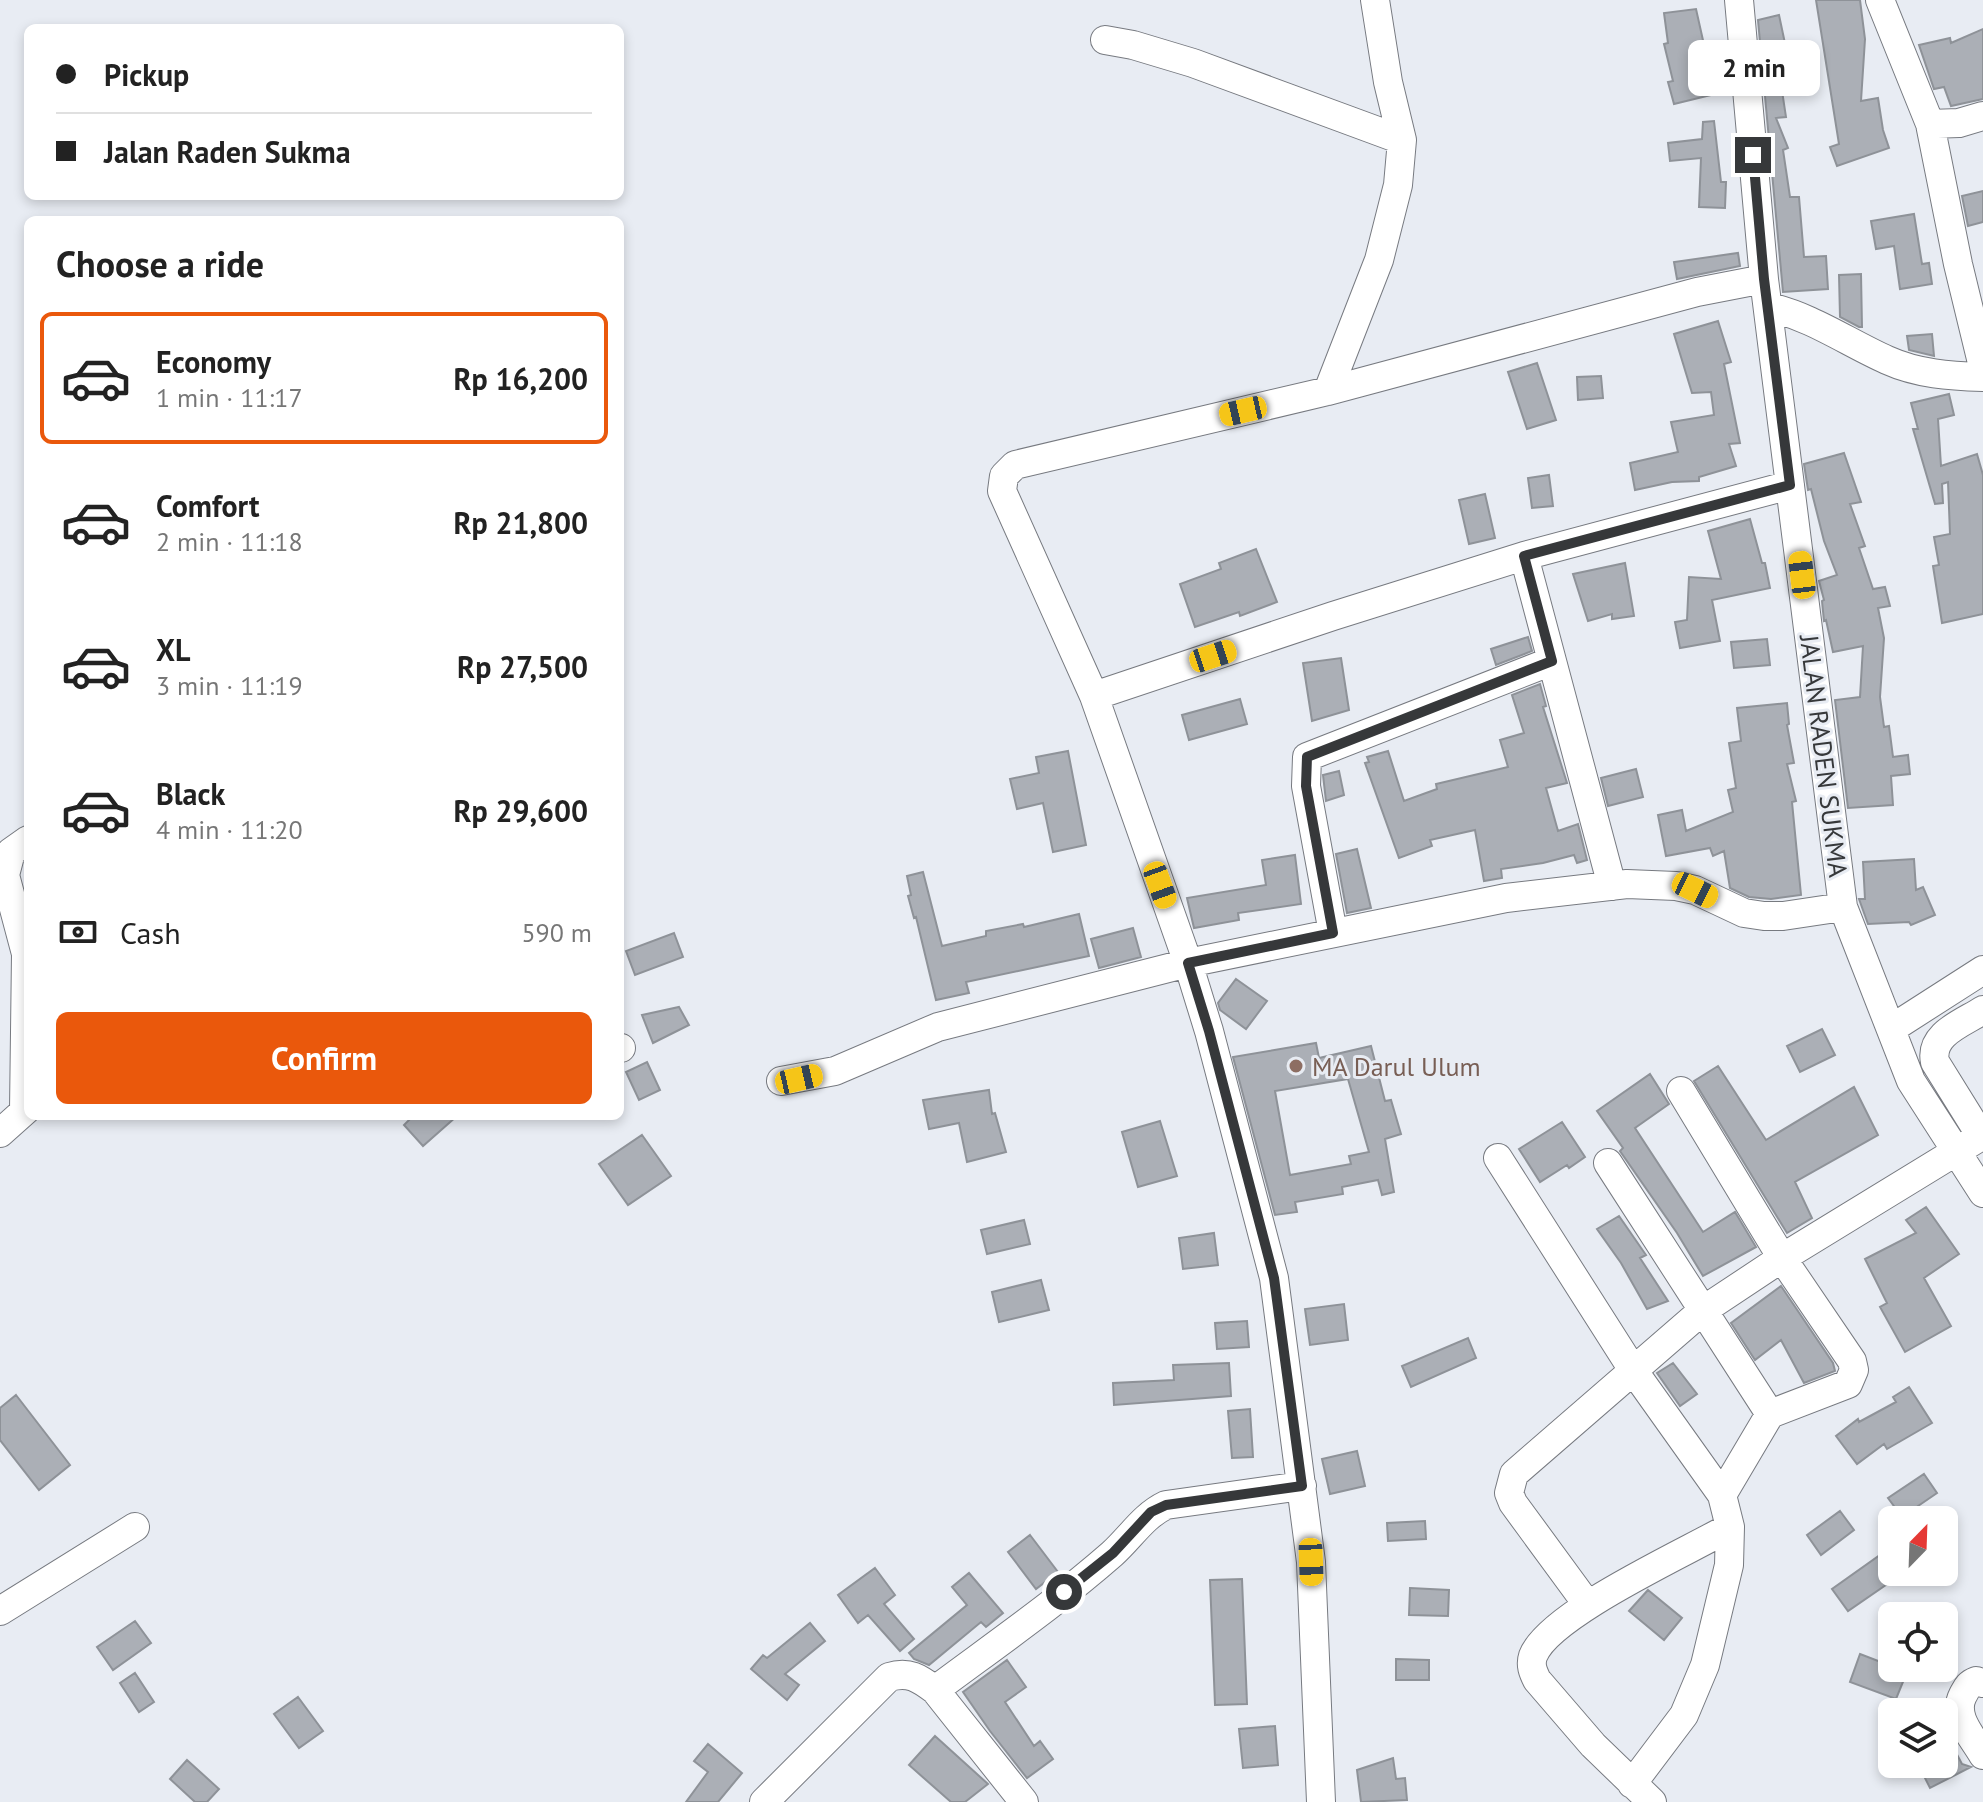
<!DOCTYPE html>
<meta charset="utf-8">
<style>
:root{--surface:#fff;--page:#f6f6f6;--text:#222;--muted:#767676;--line:#e0e0e0;--accent:#ea580c}
body{margin:0;font-family:"PT Sans",sans-serif;background:var(--page);color:var(--text);height:100vh;display:flex;flex-direction:column;font-size:30px;white-space:nowrap}
*{box-sizing:border-box;margin:0}
p{font-size:26px;color:var(--muted)}
.icon{flex:none;width:44px;height:44px;fill:none;stroke:currentColor;stroke-width:2;stroke-linecap:round;stroke-linejoin:round}
.map{position:relative;flex:1;overflow:hidden}
.panel{position:absolute;left:24px;top:216px;width:600px;height:904px;display:flex;flex-direction:column;background:var(--surface);border-radius:12px;box-shadow:0 4px 12px #0003}
.panel>*{flex:none}
.guide{position:absolute;left:24px;top:24px;width:600px;height:176px;border-radius:12px;box-shadow:0 4px 12px #0003;display:grid;align-content:center;height:176px;padding:0 32px;background:var(--surface)}
.needle{width:52px;rotate:23deg}
.controls{position:absolute;left:1878px;top:1506px;display:grid;gap:16px}
.controls a{display:grid;place-items:center;width:80px;height:80px;border-radius:12px;background:var(--surface);box-shadow:0 4px 12px #0003;font-size:40px}
.end{position:absolute;width:36px;height:36px;margin:-18px;border:10px solid #36383a;background:#fff;box-shadow:0 0 0 4px #fff}
.from{border-radius:50%}
.bubble{position:absolute;height:56px;border-radius:12px;background:var(--surface);box-shadow:0 4px 12px #0003;font-size:26px;font-weight:700;line-height:56px;text-align:center}
.car{position:absolute;width:24px;height:48px;margin:-24px -12px;border-radius:10px;box-shadow:0 0 6px 2px #0007;background:linear-gradient(#f5c518 24%,#345 0 40%,#f5c518 0 76%,#345 0 86%,#f5c518 0)}
.guide b{display:flex;align-items:center;gap:28px;height:76px;font-size:30px}
.guide b+b{border-top:2px solid var(--line)}
.guide i{width:20px;height:20px;background:var(--text)}
ul{padding:0;list-style:none}
li{display:flex;align-items:center;gap:24px;height:132px;margin:0 16px 12px;padding:0 16px;border:4px solid transparent;border-radius:12px}
li div{flex:1}
li b{display:block;font-size:30px}
li em{font-style:normal;font-weight:700}
li.on{border-color:var(--accent)}
li>.icon{width:72px;height:72px;stroke-width:1.5}
h2{padding:0 32px;font-size:36px;line-height:96px}
.pay{display:flex;align-items:center;gap:20px;height:88px;padding:0 32px;font-size:30px}
.pay p{margin-inline-start:auto}
.button{display:flex;gap:16px;margin-top:auto;padding:16px 32px}
.button a{flex:1;height:92px;border-radius:12px;background:var(--accent);color:#fff;font-size:32px;font-weight:700;line-height:92px;text-align:center}
.map>svg:first-child{display:block}
.building{fill:#abafb6;stroke:#8e9298;stroke-width:2;fill-rule:evenodd}
.lines{fill:none;stroke-linecap:round;stroke-linejoin:round}
.minor-casing{stroke:#777a80;stroke-width:30}
.minor{stroke:#fff;stroke-width:28}
.route{stroke:#36383a;stroke-width:10}
.education-dot{fill:#8d6e63;stroke:#e8ecf3;stroke-width:3}
.labels{text-anchor:middle;dominant-baseline:central;stroke-width:6;stroke-linejoin:round;paint-order:stroke}
.street-label{font-size:26px;fill:#36383a;stroke:#e8ecf3}
.education-label{font-size:26px;fill:#785e54;stroke:#e8ecf3;text-anchor:start}
</style>
<div class="map">
<svg width="1983" height="1802" viewBox="0 0 1983 1802">
<rect width="100%" height="100%" fill="#e8ecf3"/>
<path class="building" d="M 1816,0 L 1860,0 L 1865,39 L 1861,101 L 1878,98 L 1883,130 L 1889,148 L 1837,166 L 1830,147 L 1839,144 Z
M 1696,9 L 1715,94 L 1674,104 L 1668,82 L 1673,81 L 1664,44 L 1668,43 L 1664,13 Z
M 1779,15 L 1791,72 L 1779,71 L 1786,117 L 1776,118 L 1788,148 L 1783,150 L 1790,197 L 1799,197 L 1804,257 L 1826,256 L 1828,289 L 1783,292 L 1758,20 Z
M 1983,29 L 1983,99 L 1951,106 L 1944,87 L 1934,89 L 1919,45 L 1950,38 L 1951,43 Z
M 1714,121 L 1721,182 L 1726,182 L 1725,208 L 1699,207 L 1701,158 L 1670,161 L 1668,143 L 1702,139 L 1703,122 Z
M 1983,191 L 1983,222 L 1968,226 L 1962,196 Z
M 1914,214 L 1922,264 L 1929,263 L 1932,284 L 1900,289 L 1894,246 L 1876,249 L 1871,221 Z
M 1738,253 L 1740,266 L 1677,279 L 1674,262 Z
M 1861,274 L 1862,327 L 1859,327 L 1840,317 L 1839,275 Z
M 1718,321 L 1731,362 L 1724,364 L 1740,443 L 1729,444 L 1736,466 L 1699,477 L 1699,481 L 1672,482 L 1635,490 L 1630,463 L 1678,452 L 1671,422 L 1714,415 L 1711,392 L 1692,393 L 1674,334 Z
M 1932,334 L 1934,356 L 1909,350 L 1907,336 Z
M 1537,363 L 1556,420 L 1527,429 L 1508,372 Z
M 1601,376 L 1603,398 L 1578,400 L 1577,377 Z
M 1949,394 L 1954,415 L 1938,419 L 1941,466 L 1977,454 L 1983,475 L 1983,614 L 1942,623 L 1933,566 L 1939,565 L 1934,537 L 1950,534 L 1948,482 L 1942,484 L 1943,503 L 1935,504 L 1913,429 L 1918,429 L 1911,403 Z
M 1844,453 L 1861,502 L 1850,504 L 1865,546 L 1859,548 L 1873,589 L 1885,587 L 1890,606 L 1878,608 L 1884,638 L 1880,697 L 1884,727 L 1889,726 L 1893,757 L 1908,755 L 1910,774 L 1891,776 L 1893,805 L 1848,808 L 1835,700 L 1860,697 L 1863,646 L 1833,652 L 1826,620 L 1824,621 L 1822,601 L 1824,600 L 1819,581 L 1837,575 L 1824,541 L 1811,489 L 1808,490 L 1804,464 Z
M 1549,475 L 1553,506 L 1532,508 L 1528,478 Z
M 1485,494 L 1495,538 L 1469,544 L 1459,500 Z
M 1750,519 L 1762,563 L 1765,563 L 1770,588 L 1712,600 L 1720,641 L 1680,648 L 1675,622 L 1687,620 L 1689,577 L 1721,579 L 1708,531 Z
M 1256,549 L 1277,602 L 1240,616 L 1239,612 L 1195,627 L 1180,584 L 1221,569 L 1219,563 Z
M 1625,563 L 1634,616 L 1612,619 L 1612,614 L 1588,621 L 1573,574 Z
M 1528,637 L 1532,651 L 1496,665 L 1491,649 Z
M 1767,639 L 1770,665 L 1734,668 L 1731,642 Z
M 1341,658 L 1349,710 L 1312,721 L 1303,663 Z
M 1540,684 L 1546,706 L 1543,707 L 1567,783 L 1546,788 L 1558,831 L 1578,824 L 1587,860 L 1577,863 L 1574,855 L 1543,863 L 1501,869 L 1502,878 L 1484,881 L 1475,830 L 1430,840 L 1432,846 L 1399,858 L 1365,763 L 1369,762 L 1367,757 L 1388,751 L 1404,801 L 1437,789 L 1436,784 L 1508,767 L 1500,740 L 1524,733 L 1512,695 Z
M 1240,699 L 1247,724 L 1189,740 L 1182,715 Z
M 1787,703 L 1789,724 L 1787,725 L 1794,763 L 1787,764 L 1796,801 L 1792,802 L 1801,895 L 1771,899 L 1749,897 L 1730,888 L 1724,851 L 1713,856 L 1710,848 L 1666,856 L 1658,815 L 1682,810 L 1686,831 L 1733,812 L 1728,790 L 1736,788 L 1729,743 L 1741,741 L 1737,708 Z
M 1068,751 L 1086,845 L 1053,852 L 1043,803 L 1017,809 L 1010,779 L 1039,773 L 1036,757 Z
M 1636,769 L 1643,797 L 1608,806 L 1601,778 Z
M 1339,771 L 1344,795 L 1326,801 L 1323,775 Z
M 1357,849 L 1371,908 L 1347,913 L 1336,854 Z
M 1295,855 L 1301,904 L 1238,913 L 1239,920 L 1194,928 L 1187,898 L 1266,885 L 1262,860 Z
M 1914,859 L 1916,890 L 1923,887 L 1935,915 L 1911,925 L 1909,922 L 1868,924 L 1859,899 L 1865,899 L 1863,862 Z
M 923,872 L 942,946 L 986,936 L 986,931 L 1023,924 L 1024,927 L 1079,914 L 1089,956 L 966,982 L 969,993 L 936,1000 L 916,917 L 914,918 L 908,896 L 911,895 L 907,876 Z
M 1133,928 L 1141,957 L 1099,968 L 1091,939 Z
M 674,933 L 683,957 L 635,975 L 626,951 Z
M 1236,979 L 1267,1001 L 1246,1029 L 1220,1010 L 1218,1003 Z
M 679,1007 L 689,1025 L 653,1043 L 642,1015 Z
M 1822,1029 L 1835,1055 L 1800,1072 L 1787,1046 Z
M 1316,1043 L 1319,1058 L 1371,1046 L 1385,1101 L 1391,1100 L 1401,1134 L 1385,1139 L 1394,1192 L 1382,1195 L 1378,1180 L 1342,1187 L 1343,1194 L 1295,1202 L 1297,1212 L 1275,1215 L 1233,1057 ZM 1348,1079 L 1369,1152 L 1349,1156 L 1351,1164 L 1290,1175 L 1275,1091 Z
M 647,1062 L 660,1090 L 639,1100 L 626,1072 Z
M 1718,1066 L 1766,1140 L 1854,1087 L 1878,1135 L 1795,1182 L 1812,1218 L 1787,1233 L 1694,1081 Z
M 1650,1074 L 1669,1104 L 1635,1128 L 1703,1232 L 1735,1212 L 1756,1247 L 1703,1276 L 1677,1233 L 1620,1151 L 1623,1148 L 1597,1111 Z
M 989,1090 L 992,1114 L 995,1113 L 1006,1152 L 967,1162 L 959,1123 L 929,1129 L 923,1100 Z
M 413,1116 L 457,1116 L 423,1146 L 404,1125 Z
M 1160,1121 L 1177,1176 L 1138,1187 L 1122,1132 Z
M 1562,1122 L 1585,1157 L 1569,1168 L 1567,1165 L 1540,1182 L 1519,1149 Z
M 642,1135 L 671,1176 L 628,1205 L 599,1164 Z
M 1926,1207 L 1959,1254 L 1924,1278 L 1951,1326 L 1905,1352 L 1880,1307 L 1887,1303 L 1865,1259 L 1916,1233 L 1906,1220 Z
M 1619,1216 L 1646,1255 L 1640,1258 L 1668,1301 L 1647,1309 L 1621,1263 L 1597,1229 Z
M 1024,1220 L 1030,1244 L 987,1254 L 981,1230 Z
M 1214,1233 L 1218,1265 L 1183,1269 L 1179,1238 Z
M 1041,1280 L 1049,1310 L 999,1322 L 992,1292 Z
M 1781,1286 L 1833,1363 L 1835,1371 L 1804,1383 L 1781,1340 L 1755,1360 L 1731,1323 Z
M 1344,1304 L 1348,1340 L 1310,1345 L 1305,1309 Z
M 1247,1321 L 1249,1347 L 1217,1349 L 1215,1323 Z
M 1468,1338 L 1476,1358 L 1411,1387 L 1402,1366 Z
M 1229,1363 L 1231,1396 L 1114,1405 L 1113,1383 L 1174,1380 L 1173,1365 Z
M 1673,1363 L 1697,1394 L 1680,1406 L 1657,1373 Z
M 1909,1387 L 1932,1423 L 1887,1449 L 1884,1444 L 1857,1464 L 1836,1436 L 1858,1419 L 1859,1422 L 1896,1402 L 1893,1397 Z
M 16,1395 L 70,1465 L 39,1490 L 0,1440 L 0,1408 Z
M 1250,1409 L 1253,1457 L 1232,1458 L 1228,1411 Z
M 1357,1451 L 1365,1486 L 1330,1494 L 1322,1459 Z
M 1924,1474 L 1937,1493 L 1902,1517 L 1888,1498 Z
M 1840,1511 L 1854,1530 L 1821,1555 L 1807,1535 Z
M 1425,1521 L 1426,1539 L 1388,1541 L 1387,1523 Z
M 1030,1535 L 1058,1572 L 1036,1589 L 1008,1552 Z
M 1880,1555 L 1896,1578 L 1848,1611 L 1832,1589 Z
M 875,1568 L 895,1595 L 884,1604 L 914,1639 L 900,1651 L 868,1615 L 858,1623 L 838,1595 Z
M 969,1573 L 1003,1613 L 986,1627 L 981,1622 L 929,1665 L 914,1659 L 909,1653 L 967,1605 L 952,1587 Z
M 1242,1579 L 1247,1704 L 1215,1705 L 1210,1580 Z
M 1410,1588 L 1449,1590 L 1448,1616 L 1409,1615 Z
M 1648,1590 L 1682,1618 L 1664,1640 L 1629,1611 Z
M 135,1621 L 151,1643 L 113,1670 L 97,1647 Z
M 810,1623 L 825,1641 L 785,1674 L 799,1685 L 787,1700 L 751,1669 L 763,1655 L 767,1658 Z
M 1860,1654 L 1907,1672 L 1896,1699 L 1850,1682 Z
M 1396,1659 L 1429,1660 L 1429,1680 L 1396,1680 Z
M 1007,1660 L 1026,1687 L 1005,1702 L 1034,1746 L 1040,1741 L 1053,1759 L 1027,1778 L 990,1731 L 963,1692 Z
M 135,1673 L 154,1702 L 139,1712 L 120,1683 Z
M 298,1697 L 323,1731 L 299,1748 L 274,1714 Z
M 1275,1726 L 1278,1765 L 1243,1768 L 1239,1729 Z
M 1944,1730 L 1962,1764 L 1971,1767 L 1930,1788 L 1918,1764 L 1944,1764 Z
M 935,1736 L 988,1784 L 965,1802 L 951,1802 L 909,1765 Z
M 708,1744 L 742,1773 L 718,1802 L 686,1802 L 708,1772 L 694,1761 Z
M 1393,1758 L 1396,1779 L 1405,1778 L 1407,1800 L 1361,1802 L 1357,1770 Z
M 187,1760 L 219,1789 L 207,1802 L 195,1802 L 170,1779 Z"/>
<g class="lines">
<g class="minor-casing">
<path id="minor" d="M 1739,0 L 1764,279 L 1843,907 L 1911,1081 L 1983,1193
M 1880,0 L 1930,124 L 1958,264 L 1983,367
M 1105,40 L 1133,45 L 1193,63 L 1402,140
M 1930,124 L 1959,123 L 1983,116
M 1769,307 C 1812,317 1847,342 1887,360 C 1918,374 1950,376 1983,377
M 1328,391 L 1379,260 L 1398,185 L 1402,140 L 1388,82 L 1375,0
M 1524,556 L 1790,485
M 1094,696 L 1333,616 L 1524,556 L 1612,886
M 1333,933 L 1306,786 L 1307,757 L 1552,661
M 1891,1029 L 1983,970
M 620,1048 L 621,1048
M 781,1081 L 835,1071 L 938,1027 L 1188,963 L 1506,898 L 1627,884 L 1676,886 L 1695,890 L 1744,913 L 1764,916 L 1783,916 L 1843,907
M 1681,1091 L 1782,1258 L 1852,1361 L 1854,1370 L 1848,1384 L 1770,1414 L 1722,1495
M 24,1110 L 26,954 L 5,875 L 11,852 L 28,840
M 0,1133 L 28,1108
M 1981,1136 L 1935,1062 C 1929,1034 1963,1023 1983,1010
M 1498,1158 L 1633,1370 L 1722,1495 L 1730,1527 L 1729,1565 L 1705,1665 L 1684,1715 L 1632,1784
M 1608,1163 L 1770,1414
M 1587,1604 L 1513,1503 L 1509,1493 L 1514,1474 L 1702,1311 L 1782,1258 L 1983,1135
M 0,1611 L 135,1527
M 1983,1683 L 1976,1681 C 1968,1684 1967,1688 1963,1695 C 1952,1716 1972,1736 1983,1755
M 935,1690 C 994,1646 1056,1603 1112,1554 C 1131,1537 1143,1516 1166,1505 L 1302,1486
M 764,1802 L 889,1677 C 909,1671 919,1678 935,1690 L 1024,1802
M 1321,1802 L 1311,1562 L 1274,1278 L 1209,1031 L 1188,963 L 1094,696 L 1002,491 L 1004,476 L 1015,465 L 1328,391 L 1697,292 L 1764,279
M 1652,1802 L 1593,1745 L 1537,1680 C 1533,1672 1530,1665 1533,1656 C 1549,1614 1687,1552 1730,1527"/>
</g>
<use href="#minor" class="minor"/>
</g>
<g class="lines">
<path class="route" d="M 1064,1592 L 1113,1553 L 1151,1512 L 1166,1505 L 1302,1486 L 1274,1278 L 1209,1031 L 1188,963 L 1333,933 L 1306,786 L 1307,757 L 1552,661 L 1524,556 L 1790,485 L 1764,279 L 1753,155"/>
</g>
<circle class="education-dot" cx="1296" cy="1066" r="8"/>
<g class="labels">
<g class="street-label">
<text transform="translate(1824 756) rotate(83)">JALAN RADEN SUKMA</text>
</g>
<g class="education-label">
<text x="1312" y="1066">MA Darul Ulum</text>
</g>
</g>
</svg>
<div class="controls">
<a><svg class="needle" viewBox="-14 -14 28 28"><path d="M0-13l5 13h-10z" fill="#e53935"/><path d="M0 13l5-13h-10z" fill="#767676"/></svg></a>
<a><svg class="icon" aria-label="locate" viewBox="0 0 24 24"><circle cx="12" cy="12" r="6"/><path d="M12 2v4M12 18v4M2 12h4M18 12h4"/></svg></a>
<a><svg class="icon" aria-label="layers" viewBox="0 0 24 24"><path d="M12 4l9 5-9 5-9-5zM3 14l9 5 9-5"/></svg></a>
</div>
<i class="end from" style="left:1064px;top:1592px"></i>
<i class="end" style="left:1753px;top:155px"></i>
<div class="bubble" style="left:1688px;top:40px;width:132px">2 min</div>
<i class="car" style="left:1243px;top:411px;rotate:257deg"></i>
<i class="car" style="left:1802px;top:575px;rotate:353deg"></i>
<i class="car" style="left:1213px;top:656px;rotate:72deg"></i>
<i class="car" style="left:1160px;top:885px;rotate:160deg"></i>
<i class="car" style="left:1695px;top:890px;rotate:116deg"></i>
<i class="car" style="left:799px;top:1079px;rotate:77deg"></i>
<i class="car" style="left:1311px;top:1562px;rotate:178deg"></i>
<div class="guide">
<b><i class="from"></i>Pickup</b>
<b><i></i>Jalan Raden Sukma</b>
</div>
<section class="panel">
<h2>Choose a ride</h2>
<ul>
<li class="on"><svg class="icon" aria-label="car" viewBox="0 0 24 24"><path d="M5 17H2v-5l4-1 3-4h7l3 4 3 1v5h-3M9 17h6M6 11h13"/><circle cx="7" cy="17" r="2"/><circle cx="17" cy="17" r="2"/></svg><div><b>Economy</b><p>1 min · 11:17</p></div><em>Rp 16,200</em></li>
<li><svg class="icon" aria-label="car" viewBox="0 0 24 24"><path d="M5 17H2v-5l4-1 3-4h7l3 4 3 1v5h-3M9 17h6M6 11h13"/><circle cx="7" cy="17" r="2"/><circle cx="17" cy="17" r="2"/></svg><div><b>Comfort</b><p>2 min · 11:18</p></div><em>Rp 21,800</em></li>
<li><svg class="icon" aria-label="car" viewBox="0 0 24 24"><path d="M5 17H2v-5l4-1 3-4h7l3 4 3 1v5h-3M9 17h6M6 11h13"/><circle cx="7" cy="17" r="2"/><circle cx="17" cy="17" r="2"/></svg><div><b>XL</b><p>3 min · 11:19</p></div><em>Rp 27,500</em></li>
<li><svg class="icon" aria-label="car" viewBox="0 0 24 24"><path d="M5 17H2v-5l4-1 3-4h7l3 4 3 1v5h-3M9 17h6M6 11h13"/><circle cx="7" cy="17" r="2"/><circle cx="17" cy="17" r="2"/></svg><div><b>Black</b><p>4 min · 11:20</p></div><em>Rp 29,600</em></li>
</ul>
<div class="pay"><svg class="icon" aria-label="cash" viewBox="0 0 24 24"><path d="M3 7h18v10H3z"/><circle cx="12" cy="12" r="2"/></svg>Cash<p>590 m</p></div>
<div class="button"><a>Confirm</a></div>
</section>
</div>
